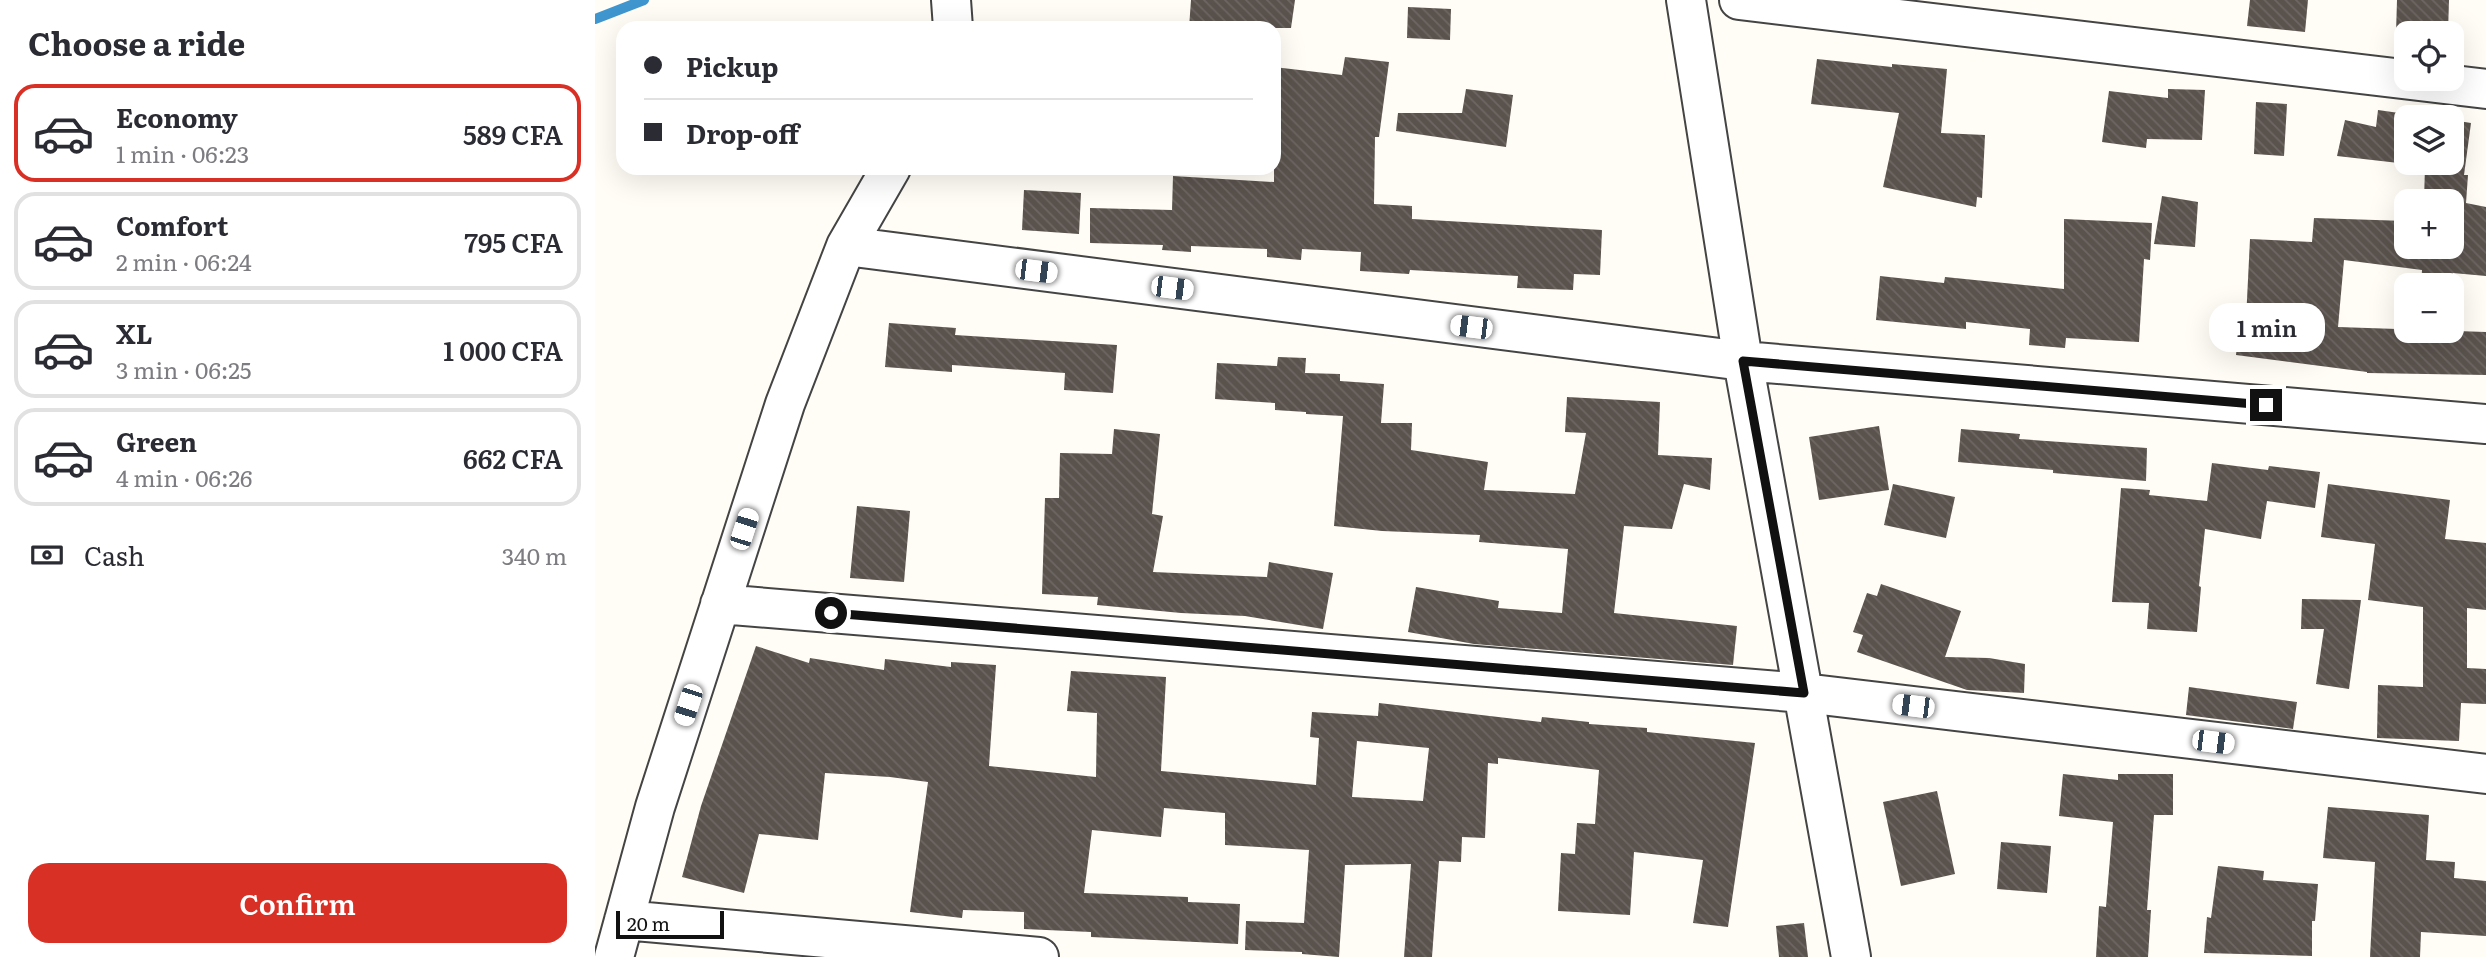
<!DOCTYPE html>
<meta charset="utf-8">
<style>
:root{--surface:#fff;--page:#f7f7f7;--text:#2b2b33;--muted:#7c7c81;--line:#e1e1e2;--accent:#d93025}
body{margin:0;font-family:Literata,serif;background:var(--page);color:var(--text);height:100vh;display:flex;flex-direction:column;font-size:26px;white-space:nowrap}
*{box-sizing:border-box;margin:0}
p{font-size:23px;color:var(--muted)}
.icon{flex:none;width:38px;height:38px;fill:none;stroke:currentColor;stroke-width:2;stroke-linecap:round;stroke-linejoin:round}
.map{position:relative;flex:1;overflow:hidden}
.sheet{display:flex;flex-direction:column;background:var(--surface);width:595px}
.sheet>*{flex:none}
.banner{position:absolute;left:21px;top:21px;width:665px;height:154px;border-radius:21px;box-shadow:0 7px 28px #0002;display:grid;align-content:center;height:154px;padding:0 28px;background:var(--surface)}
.controls{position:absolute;left:1799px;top:21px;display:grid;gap:14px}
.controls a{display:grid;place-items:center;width:70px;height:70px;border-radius:14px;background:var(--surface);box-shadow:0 7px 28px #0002;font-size:35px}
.scale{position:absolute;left:21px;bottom:18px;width:108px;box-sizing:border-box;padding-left:7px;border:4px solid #111;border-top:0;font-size:19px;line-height:24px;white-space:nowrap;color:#111;-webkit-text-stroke:5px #fff;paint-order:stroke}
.end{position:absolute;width:32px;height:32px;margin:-16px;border:9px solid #111;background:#fff;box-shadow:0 0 0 4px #fff}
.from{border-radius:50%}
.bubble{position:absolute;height:49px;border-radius:21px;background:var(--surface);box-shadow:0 7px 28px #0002;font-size:23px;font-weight:600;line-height:49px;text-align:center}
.car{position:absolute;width:21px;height:42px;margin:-21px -10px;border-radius:9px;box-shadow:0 0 5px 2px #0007;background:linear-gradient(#fff 24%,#345 0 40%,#fff 0 76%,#345 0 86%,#fff 0)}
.banner b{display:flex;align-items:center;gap:24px;height:66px;font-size:26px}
.banner b+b{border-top:2px solid var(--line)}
.banner i{width:18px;height:18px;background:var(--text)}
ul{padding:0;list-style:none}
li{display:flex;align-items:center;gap:21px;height:98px;margin:0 14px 10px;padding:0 14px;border:4px solid var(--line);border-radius:21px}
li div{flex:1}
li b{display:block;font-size:26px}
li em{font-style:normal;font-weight:600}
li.active{border-color:var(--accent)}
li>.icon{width:63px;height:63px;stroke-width:1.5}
h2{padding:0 28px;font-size:32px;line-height:84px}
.pay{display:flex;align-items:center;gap:18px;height:77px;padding:0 28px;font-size:26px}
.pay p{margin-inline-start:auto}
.action{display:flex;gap:14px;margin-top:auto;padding:14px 28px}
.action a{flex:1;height:80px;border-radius:21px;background:var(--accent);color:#fff;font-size:28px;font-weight:600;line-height:80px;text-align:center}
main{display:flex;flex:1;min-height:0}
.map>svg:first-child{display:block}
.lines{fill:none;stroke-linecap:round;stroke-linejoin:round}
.stream{stroke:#3f96cf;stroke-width:10}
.building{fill:url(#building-back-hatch);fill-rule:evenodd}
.street-casing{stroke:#444;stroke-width:42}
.street{stroke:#fff;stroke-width:38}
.route{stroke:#111;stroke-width:9}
</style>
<main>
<section class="sheet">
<h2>Choose a ride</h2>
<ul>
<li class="active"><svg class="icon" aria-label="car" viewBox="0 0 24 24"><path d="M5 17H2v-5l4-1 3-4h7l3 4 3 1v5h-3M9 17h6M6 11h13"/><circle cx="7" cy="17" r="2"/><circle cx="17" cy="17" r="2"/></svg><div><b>Economy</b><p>1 min · 06:23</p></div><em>589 CFA</em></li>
<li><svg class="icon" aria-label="car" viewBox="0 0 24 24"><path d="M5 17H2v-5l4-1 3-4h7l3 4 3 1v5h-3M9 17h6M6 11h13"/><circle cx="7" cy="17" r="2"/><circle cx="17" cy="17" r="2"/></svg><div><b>Comfort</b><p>2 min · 06:24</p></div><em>795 CFA</em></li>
<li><svg class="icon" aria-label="car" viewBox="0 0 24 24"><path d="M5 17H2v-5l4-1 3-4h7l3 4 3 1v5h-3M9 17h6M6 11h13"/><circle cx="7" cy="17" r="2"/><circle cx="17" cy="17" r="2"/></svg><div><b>XL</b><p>3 min · 06:25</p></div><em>1 000 CFA</em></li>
<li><svg class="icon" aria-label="car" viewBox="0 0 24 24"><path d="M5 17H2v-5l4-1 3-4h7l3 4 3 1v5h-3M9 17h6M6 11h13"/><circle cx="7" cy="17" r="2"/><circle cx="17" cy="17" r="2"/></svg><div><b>Green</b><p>4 min · 06:26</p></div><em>662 CFA</em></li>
</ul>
<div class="pay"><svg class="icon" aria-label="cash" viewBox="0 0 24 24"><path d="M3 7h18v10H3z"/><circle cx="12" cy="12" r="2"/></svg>Cash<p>340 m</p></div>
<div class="action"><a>Confirm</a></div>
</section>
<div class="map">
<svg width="1891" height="957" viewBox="0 0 1891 957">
<defs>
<pattern id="building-back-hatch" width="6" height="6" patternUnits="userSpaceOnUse" patternTransform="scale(1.75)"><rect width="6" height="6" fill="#5a524d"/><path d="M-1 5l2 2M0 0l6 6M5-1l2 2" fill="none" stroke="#6d6662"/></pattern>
</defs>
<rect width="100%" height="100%" fill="#fffdf5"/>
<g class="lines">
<path class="stream" d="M 0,19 L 49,0"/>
</g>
<path class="building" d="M 596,0 L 700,0 L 696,28 L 594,28 Z
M 1655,0 L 1713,0 L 1710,32 L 1652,26 Z
M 1802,0 L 1854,0 L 1853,33 L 1801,33 Z
M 813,7 L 856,9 L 855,40 L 812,38 Z
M 750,57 L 794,62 L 784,137 L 780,137 L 779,204 L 817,206 L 817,219 L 1007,230 L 1005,275 L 979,274 L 978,290 L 922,288 L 923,276 L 815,270 L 814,274 L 765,271 L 766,252 L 707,249 L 706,260 L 672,257 L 672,249 L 596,246 L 596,252 L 567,250 L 568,245 L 495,243 L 495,208 L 577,210 L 578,176 L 679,182 L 679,67 L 747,75 Z
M 1222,59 L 1297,67 L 1297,64 L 1352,69 L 1346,133 L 1390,135 L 1387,198 L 1382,197 L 1381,207 L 1288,187 L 1304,113 L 1216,104 Z
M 871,89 L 918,95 L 911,147 L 801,131 L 803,113 L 867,113 Z
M 1573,89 L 1610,90 L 1607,140 L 1552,139 L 1551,148 L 1507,142 L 1514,91 L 1573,98 Z
M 1661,102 L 1692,104 L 1689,156 L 1659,154 Z
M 1783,110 L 1832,117 L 1811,117 L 1811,163 L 1857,163 L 1857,120 L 1876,123 L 1869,175 L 1873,175 L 1871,203 L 1891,207 L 1891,276 L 1858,273 L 1857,297 L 1857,285 L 1826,285 L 1827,270 L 1749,260 L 1743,327 L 1891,332 L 1891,375 L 1772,373 L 1772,372 L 1641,355 L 1645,319 L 1651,320 L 1655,239 L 1717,242 L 1719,218 L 1811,221 L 1811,247 L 1857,247 L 1857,201 L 1829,201 L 1830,166 L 1742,156 L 1750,120 L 1781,127 Z
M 429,190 L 486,193 L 484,234 L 427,230 Z
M 1567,196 L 1603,202 L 1600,247 L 1559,244 Z
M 1469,219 L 1557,223 L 1555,260 L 1549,259 L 1544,342 L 1471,338 L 1470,348 L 1434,345 L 1435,329 L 1371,322 L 1371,329 L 1281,320 L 1285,276 L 1349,283 L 1350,277 L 1469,289 Z
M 294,323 L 361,328 L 360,335 L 522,345 L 518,393 L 469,390 L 470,373 L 357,365 L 357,372 L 290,367 Z
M 683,357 L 711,358 L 710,373 L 745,374 L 745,381 L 789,384 L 786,423 L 817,423 L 816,450 L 893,462 L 889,490 L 980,494 L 991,433 L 970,432 L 972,397 L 1065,402 L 1063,455 L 1117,458 L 1115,490 L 1089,484 L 1077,529 L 1029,526 L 1019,613 L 1142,626 L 1138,665 L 879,644 L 813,632 L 821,587 L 904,601 L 903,608 L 967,613 L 973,549 L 884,542 L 885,535 L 787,531 L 739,526 L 748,416 L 711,414 L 711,412 L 680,410 L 680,403 L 620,399 L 622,363 L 682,366 Z
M 1284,426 L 1294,490 L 1224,500 L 1214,437 Z
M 519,429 L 565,434 L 557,514 L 568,516 L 558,572 L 672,577 L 674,562 L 738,573 L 728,629 L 650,616 L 586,613 L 502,605 L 503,597 L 447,594 L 450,498 L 464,498 L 465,453 L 517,454 Z
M 1366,429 L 1425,434 L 1424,439 L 1552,448 L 1551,481 L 1458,473 L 1458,470 L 1363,462 Z
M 1617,463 L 1673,470 L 1674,466 L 1725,472 L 1720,508 L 1672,501 L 1666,539 L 1610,529 L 1604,586 L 1606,587 L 1602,632 L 1552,629 L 1554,603 L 1517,602 L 1526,488 L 1555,490 L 1554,495 L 1612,501 Z
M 1298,484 L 1360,497 L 1351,538 L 1289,525 Z
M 1733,484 L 1855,500 L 1850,539 L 1891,543 L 1891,610 L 1872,608 L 1872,668 L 1891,669 L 1891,704 L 1866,703 L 1864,741 L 1782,738 L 1783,685 L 1828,687 L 1828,607 L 1773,600 L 1780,544 L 1726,537 Z
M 262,506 L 315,511 L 309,582 L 255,578 Z
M 1286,584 L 1366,611 L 1350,657 L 1394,658 L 1430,664 L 1429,693 L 1372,690 L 1262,652 L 1268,635 L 1258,632 L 1272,593 L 1282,596 Z
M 1707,599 L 1766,600 L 1754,689 L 1721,684 L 1729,629 L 1706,629 Z
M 161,646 L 214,663 L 215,658 L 289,670 L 290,659 L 356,667 L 356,662 L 401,665 L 394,766 L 501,777 L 502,713 L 472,711 L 476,671 L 571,677 L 566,771 L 721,785 L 724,738 L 715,737 L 717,712 L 783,716 L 784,703 L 946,722 L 947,717 L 994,722 L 994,724 L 1052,728 L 1052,732 L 1160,743 L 1133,927 L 1098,923 L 1108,860 L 1039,852 L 1035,915 L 963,911 L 966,853 L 980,854 L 982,823 L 1000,824 L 1004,770 L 903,758 L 903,764 L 893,763 L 890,838 L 867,837 L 866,862 L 844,861 L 837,957 L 809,957 L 816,864 L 750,865 L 744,957 L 707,954 L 707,952 L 650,950 L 651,921 L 709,923 L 714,850 L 630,845 L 630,813 L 569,808 L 566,837 L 497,830 L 489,893 L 593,897 L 593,902 L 645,904 L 643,944 L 496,937 L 496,932 L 429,929 L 429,912 L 368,910 L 367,918 L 315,912 L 333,782 L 295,777 L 230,773 L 223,840 L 164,834 L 149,893 L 87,877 L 106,806 ZM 762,741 L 834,748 L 828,801 L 757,797 Z
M 1594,687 L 1702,702 L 1698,729 L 1591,715 Z
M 1468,774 L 1523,780 L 1523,774 L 1578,774 L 1578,815 L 1559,815 L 1552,910 L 1556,910 L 1553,957 L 1501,957 L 1504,906 L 1511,907 L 1518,822 L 1464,816 Z
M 1342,791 L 1360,874 L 1306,886 L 1288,802 Z
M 1733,807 L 1834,815 L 1831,860 L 1860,862 L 1859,878 L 1891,881 L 1891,936 L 1826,932 L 1825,957 L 1775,957 L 1780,862 L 1728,858 Z
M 1406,842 L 1456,846 L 1452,893 L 1402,889 Z
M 1623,866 L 1669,871 L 1668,880 L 1723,884 L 1720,921 L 1717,921 L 1717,956 L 1609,953 L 1612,917 L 1616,918 Z
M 1209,923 L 1213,957 L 1184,957 L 1181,926 Z"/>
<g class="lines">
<g class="street-casing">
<path id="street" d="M 356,0 L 358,28
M 1091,0 L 1148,361 L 1256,957
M 1144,0 L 1891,89
M 251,246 L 1148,361 L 1891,424
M 125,604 L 1209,693 L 1891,774
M 29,920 L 444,957
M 19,957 L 60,807 L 190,404 L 251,246 L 296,168"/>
</g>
<use href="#street" class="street"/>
</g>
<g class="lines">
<path class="route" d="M 236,613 L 1209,693 L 1148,361 L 1671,405"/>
</g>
</svg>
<div class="controls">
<a><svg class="icon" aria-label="locate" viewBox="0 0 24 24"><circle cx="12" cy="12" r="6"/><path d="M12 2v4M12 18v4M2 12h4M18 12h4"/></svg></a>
<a><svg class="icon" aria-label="layers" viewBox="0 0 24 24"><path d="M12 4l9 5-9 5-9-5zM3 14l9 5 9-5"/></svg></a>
<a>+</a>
<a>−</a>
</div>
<div class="scale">20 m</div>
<i class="end from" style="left:236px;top:613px"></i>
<i class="end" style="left:1671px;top:405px"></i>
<div class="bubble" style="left:1614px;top:303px;width:116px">1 min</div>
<i class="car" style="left:441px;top:271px;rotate:97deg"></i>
<i class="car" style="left:577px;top:288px;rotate:97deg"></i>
<i class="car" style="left:876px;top:327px;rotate:277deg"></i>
<i class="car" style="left:149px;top:529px;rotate:18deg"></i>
<i class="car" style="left:93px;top:705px;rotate:198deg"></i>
<i class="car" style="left:1318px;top:706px;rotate:277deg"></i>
<i class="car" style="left:1618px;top:742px;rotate:97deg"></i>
<div class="banner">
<b><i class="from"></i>Pickup</b>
<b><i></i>Drop-off</b>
</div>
</div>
</main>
